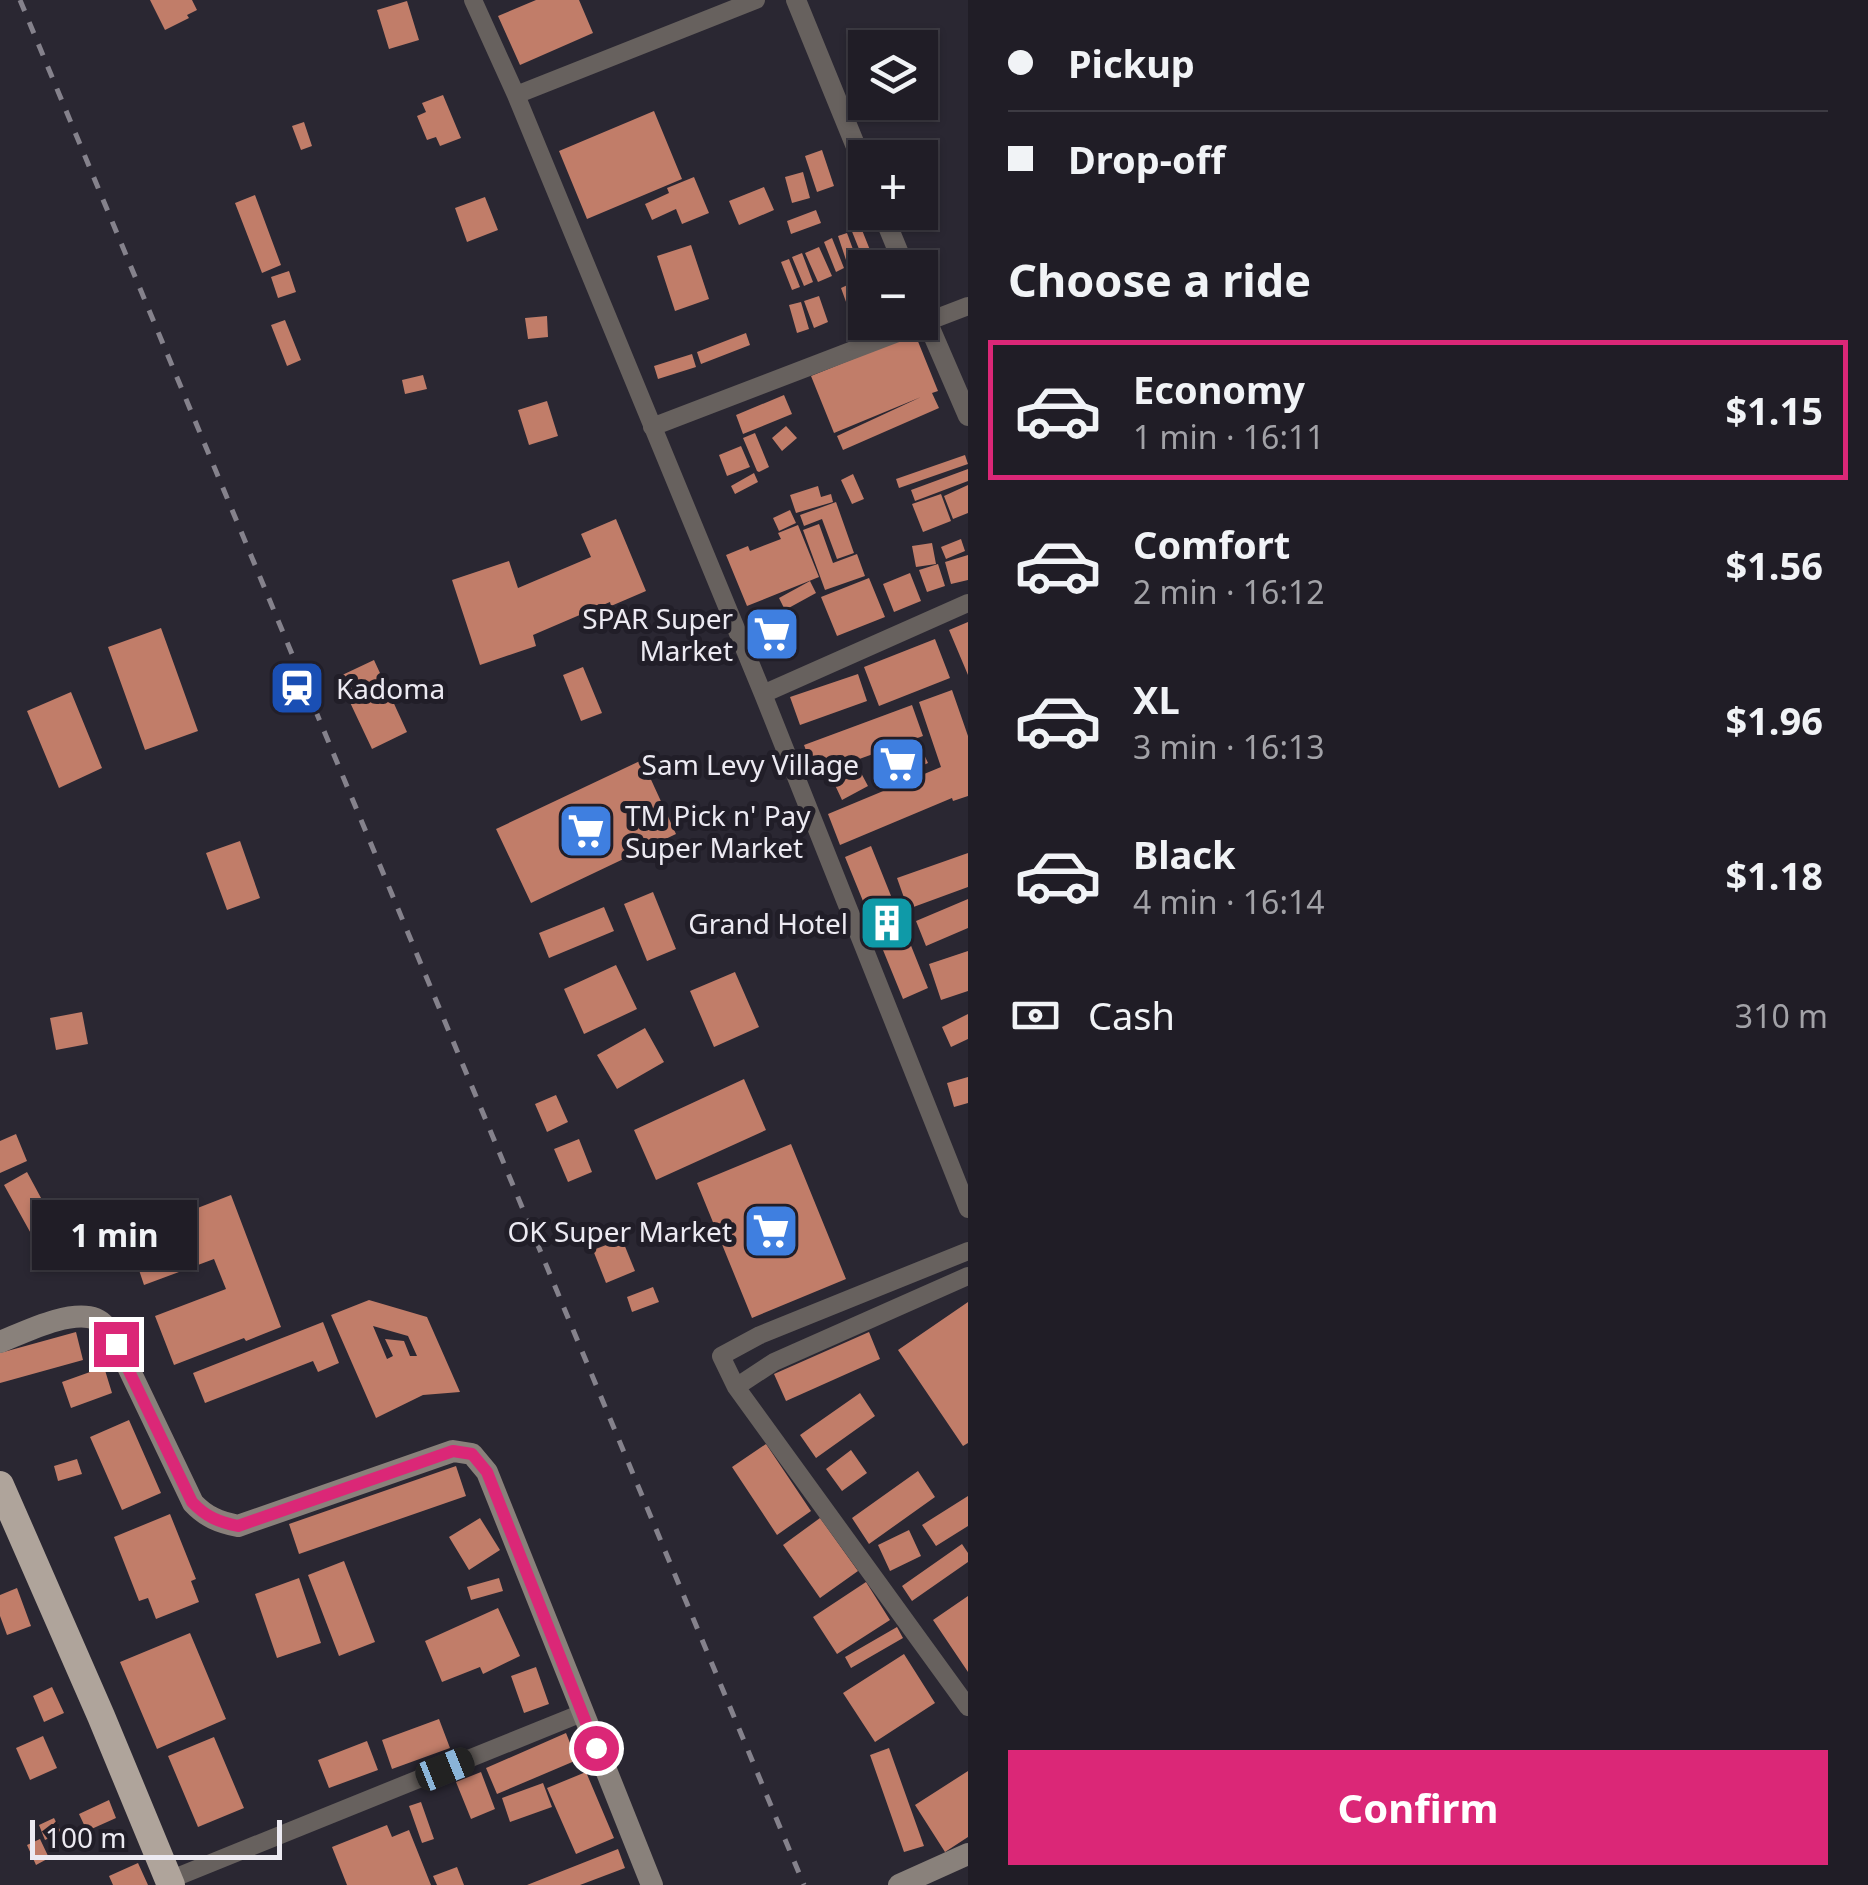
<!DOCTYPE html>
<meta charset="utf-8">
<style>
:root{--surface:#201d26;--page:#2d2a32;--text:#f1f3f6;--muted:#a2a2a7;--line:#3d3b43;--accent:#db2777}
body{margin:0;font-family:"Noto Sans",sans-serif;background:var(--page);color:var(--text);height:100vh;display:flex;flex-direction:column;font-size:38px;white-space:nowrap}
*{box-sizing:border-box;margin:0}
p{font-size:32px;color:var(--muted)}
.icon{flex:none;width:55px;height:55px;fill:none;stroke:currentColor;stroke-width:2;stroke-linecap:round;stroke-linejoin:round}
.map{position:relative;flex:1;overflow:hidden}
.panel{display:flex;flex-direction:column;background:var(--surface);width:900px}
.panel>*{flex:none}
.guide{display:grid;align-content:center;height:220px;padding:0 40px;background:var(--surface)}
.tools{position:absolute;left:848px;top:30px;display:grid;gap:20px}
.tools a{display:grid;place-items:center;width:90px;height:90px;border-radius:0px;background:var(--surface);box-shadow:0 2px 8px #0004,0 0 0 2px var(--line);font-size:50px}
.scale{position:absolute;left:30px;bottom:25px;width:252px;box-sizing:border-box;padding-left:10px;border:5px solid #eceaf2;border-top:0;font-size:28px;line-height:35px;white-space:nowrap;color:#eceaf2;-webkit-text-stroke:8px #211e28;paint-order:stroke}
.end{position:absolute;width:45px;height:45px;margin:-22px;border:12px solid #db2777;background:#fff;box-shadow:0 0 0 5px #fff}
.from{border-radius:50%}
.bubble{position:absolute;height:70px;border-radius:0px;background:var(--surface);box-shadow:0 2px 8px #0004,0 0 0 2px var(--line);font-size:32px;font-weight:700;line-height:70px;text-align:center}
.car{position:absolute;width:30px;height:60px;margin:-30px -15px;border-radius:12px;box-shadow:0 0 8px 2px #0007;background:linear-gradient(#222 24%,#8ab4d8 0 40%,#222 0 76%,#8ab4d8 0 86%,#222 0)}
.guide b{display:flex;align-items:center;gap:35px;height:95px;font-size:38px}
.guide b+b{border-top:2px solid var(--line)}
.guide i{width:25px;height:25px;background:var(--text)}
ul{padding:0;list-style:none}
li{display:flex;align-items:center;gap:30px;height:140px;margin:0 20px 15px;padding:0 20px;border:5px solid transparent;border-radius:0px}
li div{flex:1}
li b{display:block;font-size:38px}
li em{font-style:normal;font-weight:700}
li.active{border-color:var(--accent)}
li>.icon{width:90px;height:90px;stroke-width:1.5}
h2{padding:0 40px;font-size:45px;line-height:120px}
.pay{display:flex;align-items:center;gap:25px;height:110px;padding:0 40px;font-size:38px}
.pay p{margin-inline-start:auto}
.action{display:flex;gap:20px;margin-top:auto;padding:20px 40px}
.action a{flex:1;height:115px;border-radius:0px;background:var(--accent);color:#fff;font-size:40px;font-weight:700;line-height:115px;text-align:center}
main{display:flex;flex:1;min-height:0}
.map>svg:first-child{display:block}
.building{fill:#c17d69;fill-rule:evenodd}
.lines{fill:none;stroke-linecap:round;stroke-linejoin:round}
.minor{stroke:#67615e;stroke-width:18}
.tertiary{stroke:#67615e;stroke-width:20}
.secondary{stroke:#89817b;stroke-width:22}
.trunk{stroke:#afa49b;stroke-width:28}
.rail{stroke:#85828c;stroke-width:5;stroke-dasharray:12 12;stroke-linecap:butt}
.route{stroke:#db2777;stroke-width:12}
.labels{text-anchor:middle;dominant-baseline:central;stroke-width:10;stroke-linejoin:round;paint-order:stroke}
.poi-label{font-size:28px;fill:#eceaf2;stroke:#211e28;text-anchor:end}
</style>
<main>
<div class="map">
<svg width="968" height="1885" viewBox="0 0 968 1885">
<rect width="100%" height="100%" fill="#2a2732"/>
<path class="building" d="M 150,0 L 192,0 L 197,10 L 187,15 L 189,18 L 165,30 Z
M 536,0 L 579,0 L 593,33 L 520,65 L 498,16 Z
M 407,1 L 419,40 L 389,49 L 377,10 Z
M 443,95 L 461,138 L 440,146 L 436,137 L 427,140 L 417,116 L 426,112 L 422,103 Z
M 654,111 L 682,179 L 587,219 L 559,151 Z
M 304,122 L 312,146 L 301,150 L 292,126 Z
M 822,150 L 834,186 L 817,192 L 805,156 Z
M 803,172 L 810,198 L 792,203 L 785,177 Z
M 694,177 L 709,213 L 682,224 L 676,209 L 652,220 L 645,204 L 669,193 L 667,188 Z
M 764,187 L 774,210 L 739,225 L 729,201 Z
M 255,195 L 281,265 L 262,273 L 235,203 Z
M 485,197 L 498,230 L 467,242 L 455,208 Z
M 816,210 L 821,223 L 791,234 L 787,221 Z
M 856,215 L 872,255 L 863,259 L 847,219 Z
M 847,233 L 858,263 L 848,266 L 838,236 Z
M 832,238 L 844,268 L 836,272 L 824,242 Z
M 691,245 L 709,299 L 675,311 L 657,256 Z
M 819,247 L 832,276 L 818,282 L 805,253 Z
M 802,253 L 813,282 L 804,286 L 792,257 Z
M 789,259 L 800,287 L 792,290 L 781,262 Z
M 289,271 L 296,292 L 278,298 L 271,277 Z
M 852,283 L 861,309 L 850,313 L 841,288 Z
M 819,296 L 828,322 L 814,328 L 804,301 Z
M 801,302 L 809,329 L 797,333 L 789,305 Z
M 547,316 L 548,337 L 528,339 L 525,318 Z
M 285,320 L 301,360 L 287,366 L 271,325 Z
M 746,333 L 750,345 L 701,364 L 697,352 Z
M 915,334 L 938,391 L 932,393 L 939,408 L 843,450 L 837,436 L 921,397 L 834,433 L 811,376 Z
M 692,354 L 696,367 L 658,379 L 654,366 Z
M 423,375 L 427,389 L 405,394 L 402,380 Z
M 784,395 L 792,414 L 743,434 L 736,415 Z
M 547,401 L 558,436 L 529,445 L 518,410 Z
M 786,426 L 797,438 L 782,451 L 772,438 Z
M 755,433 L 769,467 L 759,472 L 757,471 L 743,438 Z
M 741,446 L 750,467 L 727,476 L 719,455 Z
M 965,455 L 968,464 L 899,488 L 896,479 Z
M 968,469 L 968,481 L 915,501 L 911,490 Z
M 754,473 L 758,482 L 735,494 L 731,486 Z
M 853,474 L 864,499 L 852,504 L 841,480 Z
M 968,485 L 968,513 L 953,519 L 944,496 Z
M 818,486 L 821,497 L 831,494 L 833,502 L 796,513 L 790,495 Z
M 941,494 L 951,521 L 923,532 L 912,504 Z
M 836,502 L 854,553 L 837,559 L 822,519 L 804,526 L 800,515 Z
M 790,510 L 796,523 L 779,531 L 773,518 Z
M 616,519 L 646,591 L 611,606 L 610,602 L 533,635 L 536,646 L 480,665 L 452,580 L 509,561 L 518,588 L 591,557 L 581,534 Z
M 819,524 L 833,563 L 857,554 L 865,576 L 825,590 L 803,530 Z
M 798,525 L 819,577 L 747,606 L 726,555 L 748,546 L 750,551 L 781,539 L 778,533 Z
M 961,539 L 965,551 L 946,559 L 941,547 Z
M 932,543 L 936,564 L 916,567 L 912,546 Z
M 968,555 L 968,580 L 951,584 L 945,562 Z
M 938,564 L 945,586 L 927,592 L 919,570 Z
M 910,573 L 921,601 L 894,612 L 883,584 Z
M 869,578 L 885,617 L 837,636 L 821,597 Z
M 810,581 L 816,593 L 785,610 L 779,598 Z
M 968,622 L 968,675 L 949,630 Z
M 161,628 L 198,731 L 145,750 L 108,647 Z
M 935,639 L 950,678 L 879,706 L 864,667 Z
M 374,660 L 407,732 L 372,749 L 338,677 Z
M 583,667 L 602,713 L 581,721 L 563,675 Z
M 858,674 L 867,701 L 800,725 L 790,697 Z
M 952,690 L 968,736 L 968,796 L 953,801 L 952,798 L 840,845 L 828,814 L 941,767 L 919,702 Z
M 71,692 L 102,768 L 59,788 L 27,711 Z
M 912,705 L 923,736 L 815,775 L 804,745 Z
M 921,748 L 928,763 L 881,784 L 874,768 Z
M 642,760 L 676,834 L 531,903 L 496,829 Z
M 860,771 L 868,786 L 842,800 L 835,785 Z
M 240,841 L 260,898 L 227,910 L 206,853 Z
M 871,846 L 928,988 L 903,999 L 845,857 Z
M 968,853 L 968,887 L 908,909 L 897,878 Z
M 653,892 L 676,949 L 647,961 L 624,904 Z
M 968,899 L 968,928 L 926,946 L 916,921 Z
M 604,907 L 614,931 L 549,958 L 539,933 Z
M 968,951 L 968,991 L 941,1000 L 929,964 Z
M 616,965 L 637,1009 L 584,1034 L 564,989 Z
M 735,972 L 759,1027 L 714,1047 L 690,991 Z
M 82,1012 L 88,1044 L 56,1050 L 50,1018 Z
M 968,1014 L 968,1039 L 951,1047 L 942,1027 Z
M 645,1028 L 664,1062 L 617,1089 L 597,1055 Z
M 968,1077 L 968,1103 L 954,1107 L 947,1083 Z
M 744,1079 L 766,1130 L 656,1180 L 634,1130 Z
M 556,1095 L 568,1122 L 547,1132 L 535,1104 Z
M 16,1134 L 27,1161 L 0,1173 L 0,1141 Z
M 579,1139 L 592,1172 L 568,1182 L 554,1149 Z
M 791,1144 L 846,1279 L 752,1318 L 697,1183 Z
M 27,1172 L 61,1235 L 39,1248 L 4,1185 Z
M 231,1195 L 281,1327 L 246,1341 L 244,1338 L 174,1365 L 155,1316 L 226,1289 L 214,1259 L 144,1285 L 128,1237 L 197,1213 L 195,1209 Z
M 622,1239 L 635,1271 L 606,1283 L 593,1250 Z
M 653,1287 L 659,1302 L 632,1312 L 627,1297 Z
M 369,1300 L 427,1317 L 460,1392 L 423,1395 L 376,1418 L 331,1315 ZM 373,1326 L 408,1336 L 417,1356 L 410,1356 L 404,1341 L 385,1339 L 393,1356 L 387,1359 Z
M 968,1302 L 968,1443 L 963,1446 L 898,1350 Z
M 323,1322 L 339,1363 L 318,1372 L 313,1361 L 205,1403 L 193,1373 Z
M 76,1332 L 83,1360 L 0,1383 L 0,1353 Z
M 869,1332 L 880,1359 L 786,1401 L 774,1374 Z
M 104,1367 L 112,1393 L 71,1408 L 62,1382 Z
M 860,1393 L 875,1416 L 816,1458 L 800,1435 Z
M 129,1420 L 161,1493 L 122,1510 L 90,1437 Z
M 766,1444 L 811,1511 L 777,1535 L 732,1467 Z
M 851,1450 L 867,1473 L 842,1491 L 826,1469 Z
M 77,1459 L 82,1474 L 58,1481 L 54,1466 Z
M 456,1466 L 466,1496 L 299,1554 L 289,1524 Z
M 918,1471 L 935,1497 L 869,1544 L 852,1518 Z
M 968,1496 L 968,1526 L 936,1546 L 922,1525 Z
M 170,1514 L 196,1579 L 191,1581 L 199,1602 L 156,1619 L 148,1598 L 139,1601 L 114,1537 Z
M 480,1518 L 500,1550 L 469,1570 L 449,1537 Z
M 820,1518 L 858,1571 L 820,1598 L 783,1545 Z
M 909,1530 L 921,1556 L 890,1571 L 878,1545 Z
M 962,1544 L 968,1553 L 968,1562 L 912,1601 L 902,1586 Z
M 344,1561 L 375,1642 L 339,1656 L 308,1575 Z
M 299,1578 L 321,1643 L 277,1658 L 255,1594 Z
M 499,1578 L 503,1591 L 471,1600 L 467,1587 Z
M 866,1582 L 890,1620 L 837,1654 L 813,1617 Z
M 17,1588 L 31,1626 L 7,1635 L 0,1616 L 0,1595 Z
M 968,1596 L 968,1672 L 933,1620 Z
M 498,1608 L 520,1656 L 483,1674 L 480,1667 L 442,1682 L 425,1641 Z
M 897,1627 L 903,1638 L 851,1668 L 845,1657 Z
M 190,1633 L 226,1719 L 157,1749 L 120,1662 Z
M 904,1654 L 935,1703 L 875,1742 L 843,1693 Z
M 536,1667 L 549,1704 L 524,1713 L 511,1676 Z
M 52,1687 L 64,1713 L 44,1722 L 33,1696 Z
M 439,1719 L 450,1748 L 392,1769 L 382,1740 Z
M 566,1733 L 577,1760 L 497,1794 L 486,1768 Z
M 43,1736 L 57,1768 L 30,1780 L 16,1748 Z
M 214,1737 L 244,1808 L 198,1827 L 168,1756 Z
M 367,1741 L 378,1770 L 329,1788 L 318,1760 Z
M 889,1748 L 924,1846 L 904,1852 L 870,1755 Z
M 968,1771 L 968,1837 L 945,1852 L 915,1805 Z
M 481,1772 L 495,1809 L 471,1819 L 456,1782 Z
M 586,1772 L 614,1838 L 576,1854 L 547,1788 Z
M 543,1783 L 552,1807 L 510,1822 L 502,1798 Z
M 109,1800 L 116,1818 L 87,1831 L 79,1814 Z
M 421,1802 L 434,1839 L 422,1843 L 409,1806 Z
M 54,1818 L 61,1832 L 45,1840 L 39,1825 Z
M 387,1825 L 392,1837 L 409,1830 L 431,1885 L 347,1885 L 332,1847 Z
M 40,1839 L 49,1858 L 36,1865 L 27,1845 Z
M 618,1849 L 625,1868 L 580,1885 L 527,1885 Z
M 138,1863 L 148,1885 L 113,1885 L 109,1876 Z
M 457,1867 L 464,1885 L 437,1885 L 433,1876 Z"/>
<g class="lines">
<path class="minor" d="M 473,0 L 516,95 L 763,694 L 968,1209
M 516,95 L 756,0
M 652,427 L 968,306
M 763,694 L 968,603
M 968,1251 L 760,1335 L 721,1356 L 736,1387 L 968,1707
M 736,1387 L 774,1362 L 968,1276
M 169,1880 L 582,1713"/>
<path class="tertiary" d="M 796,0 L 865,169
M 882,212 L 905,268
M 920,305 L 968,416"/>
<path class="secondary" d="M 0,1342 C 25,1332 70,1309 96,1319 C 106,1323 111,1335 117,1344 L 193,1503 C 206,1517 219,1522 238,1526 L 453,1451 L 472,1454 L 487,1472 L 652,1885
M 899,1885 L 968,1854"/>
<path class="trunk" d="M 0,1485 L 101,1716 L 171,1885"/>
<path class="rail" d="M 20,0 L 804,1885"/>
</g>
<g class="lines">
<path class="route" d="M 116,1344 L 192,1502 C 206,1517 219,1522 238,1526 L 453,1451 L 472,1454 L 487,1472 L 596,1748"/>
</g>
<defs>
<g id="supermarket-square" transform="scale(2.875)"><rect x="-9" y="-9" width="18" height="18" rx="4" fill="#3f7fe0" stroke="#211e28"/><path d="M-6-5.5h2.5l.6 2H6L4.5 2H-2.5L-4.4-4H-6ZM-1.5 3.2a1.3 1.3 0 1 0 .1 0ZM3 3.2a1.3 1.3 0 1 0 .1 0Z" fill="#fff"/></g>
<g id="station-square" transform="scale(2.875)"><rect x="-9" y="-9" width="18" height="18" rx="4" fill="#1a4fb4" stroke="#211e28"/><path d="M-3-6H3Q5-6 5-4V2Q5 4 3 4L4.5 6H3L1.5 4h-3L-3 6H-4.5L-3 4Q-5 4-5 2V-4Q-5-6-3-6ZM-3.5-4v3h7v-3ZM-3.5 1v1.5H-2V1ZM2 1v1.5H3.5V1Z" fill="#fff"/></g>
<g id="building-square" transform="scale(2.875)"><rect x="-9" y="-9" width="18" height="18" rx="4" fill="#0f9aa8" stroke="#211e28"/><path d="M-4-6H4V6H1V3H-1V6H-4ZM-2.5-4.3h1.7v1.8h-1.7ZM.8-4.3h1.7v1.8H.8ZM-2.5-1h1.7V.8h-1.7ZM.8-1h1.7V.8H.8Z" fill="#fff"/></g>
</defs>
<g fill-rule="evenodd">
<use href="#supermarket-square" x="772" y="634"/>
<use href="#station-square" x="297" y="688"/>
<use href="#supermarket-square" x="898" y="764"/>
<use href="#supermarket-square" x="586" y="831"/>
<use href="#building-square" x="887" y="923"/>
<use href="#supermarket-square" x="771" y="1231"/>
</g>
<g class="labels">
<g class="poi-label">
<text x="733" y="618">SPAR Super<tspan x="733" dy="32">Market</tspan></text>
<text x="336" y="688" text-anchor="start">Kadoma</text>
<text x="859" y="764">Sam Levy Village</text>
<text x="625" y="815" text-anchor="start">TM Pick n' Pay<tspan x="625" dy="32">Super Market</tspan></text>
<text x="848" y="923">Grand Hotel</text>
<text x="732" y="1231">OK Super Market</text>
</g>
</g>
</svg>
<div class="tools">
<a><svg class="icon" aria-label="layers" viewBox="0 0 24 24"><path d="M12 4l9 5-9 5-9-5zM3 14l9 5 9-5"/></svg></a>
<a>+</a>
<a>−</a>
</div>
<div class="scale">100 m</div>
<i class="end from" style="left:596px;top:1748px"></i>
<i class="end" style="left:116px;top:1344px"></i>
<div class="bubble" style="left:32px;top:1200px;width:165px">1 min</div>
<i class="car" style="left:445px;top:1769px;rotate:68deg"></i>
</div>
<section class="panel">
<div class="guide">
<b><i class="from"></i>Pickup</b>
<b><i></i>Drop-off</b>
</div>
<h2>Choose a ride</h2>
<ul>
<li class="active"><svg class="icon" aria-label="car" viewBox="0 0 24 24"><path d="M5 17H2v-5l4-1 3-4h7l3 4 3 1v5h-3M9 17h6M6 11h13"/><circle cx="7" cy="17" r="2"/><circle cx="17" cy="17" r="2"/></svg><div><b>Economy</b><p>1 min · 16:11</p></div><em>$1.15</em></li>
<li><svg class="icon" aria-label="car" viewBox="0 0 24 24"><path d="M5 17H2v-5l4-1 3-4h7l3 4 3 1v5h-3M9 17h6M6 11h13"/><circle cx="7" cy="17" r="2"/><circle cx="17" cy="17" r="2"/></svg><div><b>Comfort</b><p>2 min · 16:12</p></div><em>$1.56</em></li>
<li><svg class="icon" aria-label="car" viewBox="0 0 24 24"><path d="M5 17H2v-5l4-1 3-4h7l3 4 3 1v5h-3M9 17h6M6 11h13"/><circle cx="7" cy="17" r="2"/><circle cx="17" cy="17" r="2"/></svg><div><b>XL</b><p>3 min · 16:13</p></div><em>$1.96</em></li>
<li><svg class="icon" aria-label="car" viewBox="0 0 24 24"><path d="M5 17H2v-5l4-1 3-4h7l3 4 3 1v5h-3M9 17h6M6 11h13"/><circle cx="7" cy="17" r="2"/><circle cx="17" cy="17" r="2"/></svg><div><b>Black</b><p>4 min · 16:14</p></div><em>$1.18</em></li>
</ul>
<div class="pay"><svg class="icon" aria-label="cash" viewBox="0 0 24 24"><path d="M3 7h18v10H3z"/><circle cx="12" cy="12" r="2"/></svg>Cash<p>310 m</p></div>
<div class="action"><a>Confirm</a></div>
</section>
</main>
